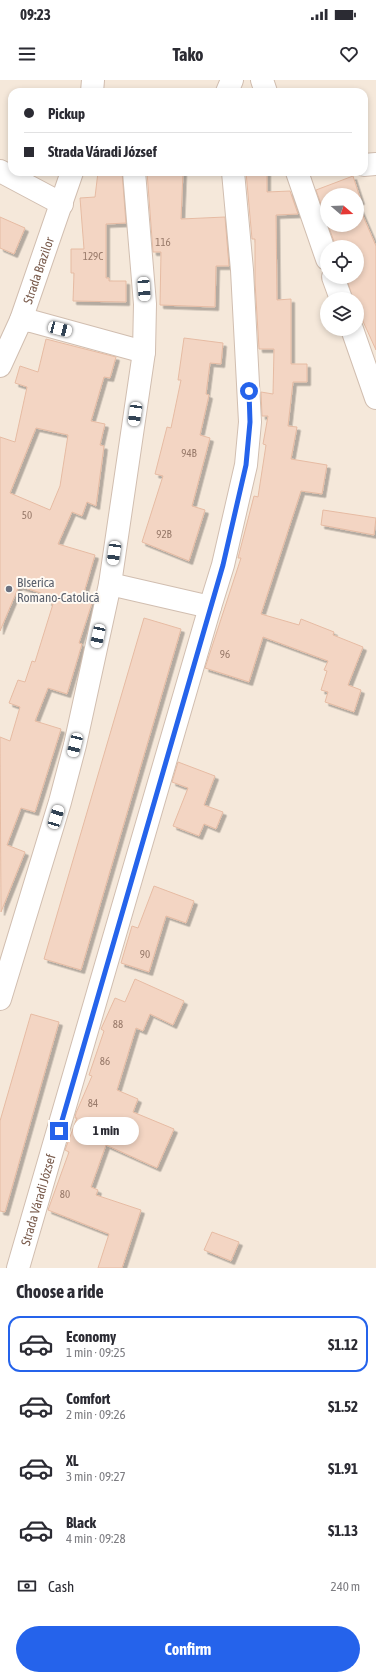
<!DOCTYPE html>
<meta charset="utf-8">
<style>
:root{--surface:#fff;--page:#f7f7f7;--text:#2b2b33;--muted:#7c7c81;--line:#e1e1e2;--accent:#2563eb}
body{margin:0;font-family:"Asap Condensed",sans-serif;background:var(--page);color:var(--text);height:100vh;display:flex;flex-direction:column;font-size:15px;white-space:nowrap}
*{box-sizing:border-box;margin:0}
p{font-size:13px;color:var(--muted)}
.icon{flex:none;width:22px;height:22px;fill:none;stroke:currentColor;stroke-width:2;stroke-linecap:round;stroke-linejoin:round}
.map{position:relative;height:1188px;overflow:hidden}
.sheet{display:flex;flex-direction:column;background:var(--surface);flex:1}
.sheet>*{flex:none}
.banner{position:absolute;left:8px;top:8px;width:360px;height:88px;border-radius:12px;box-shadow:0 2px 6px #0003;display:grid;align-content:center;height:88px;padding:0 16px;background:var(--surface)}
.needle{width:26px;rotate:109deg}
.buttons{position:absolute;left:320px;top:108px;display:grid;gap:8px}
.buttons a{display:grid;place-items:center;width:44px;height:44px;border-radius:50%;background:var(--surface);box-shadow:0 2px 6px #0003;font-size:20px}
.end{position:absolute;width:18px;height:18px;margin:-9px;border:5px solid #2563eb;background:#fff;box-shadow:0 0 0 2px #fff}
.from{border-radius:50%}
.bubble{position:absolute;height:28px;border-radius:14px;background:var(--surface);box-shadow:0 2px 6px #0003;font-size:13px;font-weight:700;line-height:28px;text-align:center}
.car{position:absolute;width:12px;height:24px;margin:-12px -6px;border-radius:5px;box-shadow:0 0 3px 1px #0007;background:linear-gradient(#fff 24%,#345 0 40%,#fff 0 76%,#345 0 86%,#fff 0)}
.banner b{display:flex;align-items:center;gap:14px;height:38px;font-size:15px}
.banner b+b{border-top:1px solid var(--line)}
.banner i{width:10px;height:10px;background:var(--text)}
ul{padding:0;list-style:none}
li{display:flex;align-items:center;gap:12px;height:56px;margin:0 8px 6px;padding:0 8px;border:2px solid transparent;border-radius:12px}
li div{flex:1}
li b{display:block;font-size:15px}
li em{font-style:normal;font-weight:700}
li.on{border-color:var(--accent)}
li>.icon{width:36px;height:36px;stroke-width:1.5}
h2{padding:0 16px;font-size:18px;line-height:48px}
.pay{display:flex;align-items:center;gap:10px;height:44px;padding:0 16px;font-size:15px}
.pay p{margin-inline-start:auto}
.action{display:flex;gap:8px;margin-top:auto;padding:8px 16px}
.action a{flex:1;height:46px;border-radius:24px;background:var(--accent);color:#fff;font-size:16px;font-weight:700;line-height:46px;text-align:center}
.status{display:flex;justify-content:space-between;align-items:center;height:28px;padding:0 20px;background:var(--surface);direction:ltr}
.status svg{height:11px;fill:currentColor}
header{display:flex;justify-content:space-between;align-items:center;height:52px;padding:0 16px;background:var(--surface);font-size:18px;font-weight:700}
.map>svg:first-child{display:block}
.residential{fill:#f5e8da;fill-rule:evenodd}
.building{fill:#f3d5c3;stroke:#e6bba3;fill-rule:evenodd;filter:url(#shadow)}
.lines{fill:none;stroke-linecap:round;stroke-linejoin:round}
.minor-casing{stroke:#d1beb0;stroke-width:24}
.minor{stroke:#fff;stroke-width:22}
.route{stroke:#2563eb;stroke-width:5}
.worship-dot{fill:#6b7280;stroke:#fffaf3;stroke-width:1.5}
.labels{text-anchor:middle;dominant-baseline:central;stroke-width:4;stroke-linejoin:round;paint-order:stroke}
.number-label{font-size:11px;fill:#987a6a}
.street-label{font-size:13px;fill:#7a5c4d;stroke:#fffaf3}
.worship-label{font-size:13px;fill:#5b616d;stroke:#fffaf3;text-anchor:start}
</style>
<div class="status"><b>09:23</b><svg viewBox="0 0 49 12"><path d="M0 12V9h3v3zM5 12V6h3v6zM10 12V3h3v9zM15 12V0h3v12zM26 1h20v11H26zM47 4h2v5h-2z"/></svg></div>
<header><svg class="icon" aria-label="menu" viewBox="0 0 24 24"><path d="M4 6h16M4 12h16M4 18h16"/></svg>Tako<svg class="icon" aria-label="heart" viewBox="0 0 24 24"><path d="M12 20l-8-8c-3-5 5-10 8-4 3-6 11-1 8 4z"/></svg></header>
<div class="map">
<svg width="376" height="1188" viewBox="0 0 376 1188">
<defs>
<filter id="shadow"><feDropShadow dx="3.5" dy="3.5" stdDeviation="0" flood-color="#0004"/></filter>
</defs>
<rect width="100%" height="100%" fill="#fdf6ec"/>
<path class="residential" d="M 0,0 L 376,0 L 376,1188 L 0,1188 ZM 12,12 L 364,12 L 364,92 L 12,92 ZM 327,115 L 357,115 L 357,145 L 327,145 ZM 327,167 L 357,167 L 357,197 L 327,197 ZM 327,219 L 357,219 L 357,249 L 327,249 Z"/>
<path class="building" d="M 98,92 L 122,92 L 126,143 L 106,144 L 106,198 L 109,198 L 109,201 L 126,201 L 126,222 L 73,221 L 74,193 L 71,193 L 71,169 L 84,169 L 80,118 L 95,117 Z
M 147,92 L 183,92 L 181,139 L 225,137 L 229,186 L 216,186 L 215,227 L 160,225 L 161,172 L 153,172 Z
M 246,92 L 267,92 L 267,112 L 290,111 L 298,134 L 276,135 L 277,220 L 291,219 L 291,284 L 307,284 L 307,302 L 293,302 L 288,346 L 297,347 L 291,379 L 327,385 L 322,414 L 301,411 L 261,534 L 299,545 L 301,539 L 334,552 L 333,555 L 363,567 L 348,605 L 361,610 L 354,632 L 325,622 L 328,612 L 321,610 L 327,591 L 324,590 L 328,581 L 263,557 L 249,602 L 205,588 L 241,478 L 238,478 L 254,416 L 258,417 L 266,365 L 263,364 L 268,336 L 262,336 L 261,312 L 273,314 L 274,269 L 259,269 L 255,202 L 255,159 L 252,159 Z
M 353,96 L 361,121 L 357,122 L 376,166 L 376,270 L 357,228 L 357,219 L 353,219 L 346,197 L 357,197 L 357,167 L 336,167 L 328,145 L 357,145 L 357,115 L 327,115 L 327,141 L 316,110 Z
M 0,137 L 25,148 L 14,174 L 0,168 Z
M 184,258 L 223,263 L 221,284 L 210,283 L 206,314 L 209,315 L 200,355 L 210,358 L 192,426 L 205,430 L 189,481 L 142,462 L 163,396 L 155,394 L 167,347 L 171,348 L 181,300 L 178,300 Z
M 46,259 L 116,277 L 110,298 L 104,297 L 91,341 L 105,344 L 100,365 L 104,366 L 96,426 L 87,422 L 82,436 L 72,432 L 58,464 L 95,475 L 83,516 L 93,520 L 79,563 L 82,564 L 67,614 L 48,608 L 35,641 L 61,649 L 35,732 L 21,728 L 7,765 L 25,772 L 1,832 L 0,657 L 10,661 L 20,627 L 9,623 L 18,600 L 25,602 L 32,581 L 35,582 L 53,524 L 48,522 L 50,516 L 19,506 L 0,551 L 0,357 L 15,362 L 27,307 L 15,303 L 20,286 L 38,292 ZM 36,348 L 68,355 L 60,406 L 50,430 L 10,413 Z
M 323,430 L 376,438 L 374,455 L 321,445 Z
M 144,538 L 181,549 L 81,890 L 44,879 Z
M 178,682 L 215,696 L 204,725 L 223,732 L 216,749 L 204,744 L 199,756 L 173,746 L 188,708 L 172,702 Z
M 154,806 L 194,821 L 186,843 L 166,836 L 149,892 L 121,883 L 132,846 L 138,848 Z
M 135,899 L 184,921 L 173,945 L 150,934 L 143,951 L 136,948 L 117,1010 L 138,1019 L 133,1032 L 174,1049 L 157,1088 L 106,1065 L 91,1107 L 98,1110 L 96,1115 L 141,1130 L 122,1188 L 98,1188 L 109,1154 L 48,1130 L 69,1072 L 65,1070 L 77,1038 L 75,1038 L 76,1033 L 92,996 L 89,995 L 104,951 L 101,949 L 115,918 L 125,922 Z
M 31,934 L 59,942 L 5,1132 L 0,1131 L 0,1041 Z
M 212,1152 L 239,1162 L 231,1181 L 204,1170 Z"/>
<g class="lines">
<g class="minor-casing">
<g id="minor">
<path d="M 262,0 L 266,12"/>
<path d="M 92,12 L 93,0"/>
<path d="M 227,12 L 232,0"/>
<path d="M 364,85 L 376,84"/>
<path d="M 0,91 L 62,124"/>
<path d="M 134,92 L 145,224 L 144,272"/>
<path d="M 297,92 L 327,179"/>
<path d="M 333,197 L 341,219"/>
<path d="M 352,249 L 376,318"/>
<path id="s1" d="M 0,286 L 21,240 L 72,92"/>
<path d="M 210,527 L 223,485 L 246,385 L 250,342 L 242,190 L 233,92"/>
<path d="M 0,919 L 60,722 L 75,665 L 110,504 L 144,272 L 31,241 L 21,240"/>
<path id="s2" d="M 18,1188 L 210,527 L 110,504"/>
</g>
</g>
<use href="#minor" class="minor"/>
</g>
<g class="lines">
<path class="route" d="M 59,1051 L 223,485 L 246,385 L 250,342 L 249,311"/>
</g>
<circle class="worship-dot" cx="9" cy="509" r="4"/>
<g class="labels">
<g class="number-label">
<text x="163" y="162">116</text>
<text x="93" y="176">129C</text>
<text x="189" y="373">94B</text>
<text x="27" y="435">50</text>
<text x="164" y="454">92B</text>
<text x="225" y="574">96</text>
<text x="145" y="874">90</text>
<text x="118" y="944">88</text>
<text x="105" y="981">86</text>
<text x="93" y="1023">84</text>
<text x="65" y="1114">80</text>
</g>
<g class="street-label">
<text stroke="none"><textPath href="#s1" startOffset="103">Strada Brazilor</textPath></text>
<text stroke="none"><textPath href="#s2" startOffset="71">Strada Váradi József</textPath></text>
</g>
<g class="worship-label">
<text x="17" y="502">BIserica<tspan x="17" dy="15">Romano-Catolică</tspan></text>
</g>
</g>
</svg>
<div class="buttons">
<a><svg class="needle" viewBox="-14 -14 28 28"><path d="M0-13l5 13h-10z" fill="#e53935"/><path d="M0 13l5-13h-10z" fill="#7c7c81"/></svg></a>
<a><svg class="icon" aria-label="locate" viewBox="0 0 24 24"><circle cx="12" cy="12" r="6"/><path d="M12 2v4M12 18v4M2 12h4M18 12h4"/></svg></a>
<a><svg class="icon" aria-label="layers" viewBox="0 0 24 24"><path d="M12 4l9 5-9 5-9-5zM3 14l9 5 9-5"/></svg></a>
</div>
<i class="end from" style="left:249px;top:311px"></i>
<i class="end" style="left:59px;top:1051px"></i>
<div class="bubble" style="left:73px;top:1037px;width:66px">1 min</div>
<i class="car" style="left:144px;top:209px;rotate:176deg"></i>
<i class="car" style="left:60px;top:249px;rotate:105deg"></i>
<i class="car" style="left:135px;top:334px;rotate:188deg"></i>
<i class="car" style="left:114px;top:473px;rotate:188deg"></i>
<i class="car" style="left:98px;top:556px;rotate:192deg"></i>
<i class="car" style="left:75px;top:665px;rotate:194deg"></i>
<i class="car" style="left:56px;top:737px;rotate:17deg"></i>
<div class="banner">
<b><i class="from"></i>Pickup</b>
<b><i></i>Strada Váradi József</b>
</div>
</div>
<section class="sheet">
<h2>Choose a ride</h2>
<ul>
<li class="on"><svg class="icon" aria-label="car" viewBox="0 0 24 24"><path d="M5 17H2v-5l4-1 3-4h7l3 4 3 1v5h-3M9 17h6M6 11h13"/><circle cx="7" cy="17" r="2"/><circle cx="17" cy="17" r="2"/></svg><div><b>Economy</b><p>1 min · 09:25</p></div><em>$1.12</em></li>
<li><svg class="icon" aria-label="car" viewBox="0 0 24 24"><path d="M5 17H2v-5l4-1 3-4h7l3 4 3 1v5h-3M9 17h6M6 11h13"/><circle cx="7" cy="17" r="2"/><circle cx="17" cy="17" r="2"/></svg><div><b>Comfort</b><p>2 min · 09:26</p></div><em>$1.52</em></li>
<li><svg class="icon" aria-label="car" viewBox="0 0 24 24"><path d="M5 17H2v-5l4-1 3-4h7l3 4 3 1v5h-3M9 17h6M6 11h13"/><circle cx="7" cy="17" r="2"/><circle cx="17" cy="17" r="2"/></svg><div><b>XL</b><p>3 min · 09:27</p></div><em>$1.91</em></li>
<li><svg class="icon" aria-label="car" viewBox="0 0 24 24"><path d="M5 17H2v-5l4-1 3-4h7l3 4 3 1v5h-3M9 17h6M6 11h13"/><circle cx="7" cy="17" r="2"/><circle cx="17" cy="17" r="2"/></svg><div><b>Black</b><p>4 min · 09:28</p></div><em>$1.13</em></li>
</ul>
<div class="pay"><svg class="icon" aria-label="cash" viewBox="0 0 24 24"><path d="M3 7h18v10H3z"/><circle cx="12" cy="12" r="2"/></svg>Cash<p>240 m</p></div>
<div class="action"><a>Confirm</a></div>
</section>
